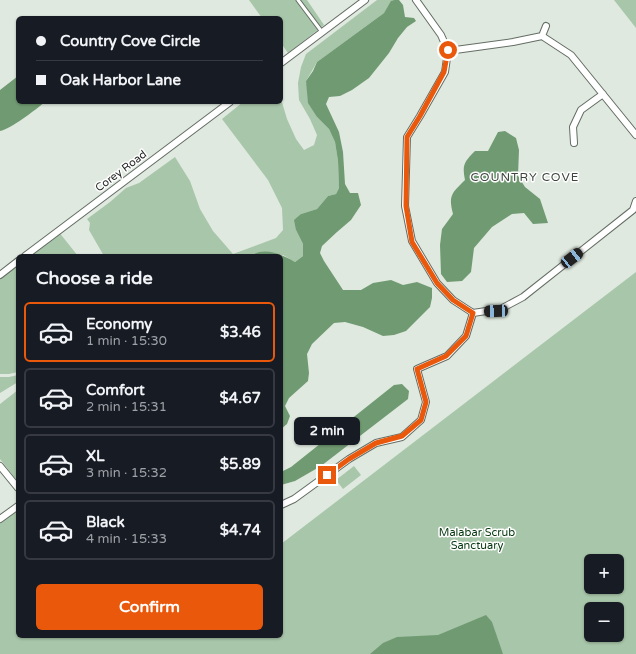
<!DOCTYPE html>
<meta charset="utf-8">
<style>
:root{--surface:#171b24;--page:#20242c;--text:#f1f3f6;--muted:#9ea1a6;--line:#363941;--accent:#ea580c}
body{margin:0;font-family:"Varela Round",sans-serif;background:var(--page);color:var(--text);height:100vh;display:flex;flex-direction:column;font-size:15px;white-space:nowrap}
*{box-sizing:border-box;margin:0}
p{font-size:13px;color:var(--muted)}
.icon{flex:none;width:22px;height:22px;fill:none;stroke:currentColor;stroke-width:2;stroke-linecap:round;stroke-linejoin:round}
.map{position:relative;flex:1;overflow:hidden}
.drawer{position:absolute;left:16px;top:254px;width:267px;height:384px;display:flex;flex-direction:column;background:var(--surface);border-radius:6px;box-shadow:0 1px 3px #0004}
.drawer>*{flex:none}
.hud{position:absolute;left:16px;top:16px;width:267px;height:88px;border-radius:6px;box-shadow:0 1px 3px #0004;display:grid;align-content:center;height:88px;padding:0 20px;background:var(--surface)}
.buttons{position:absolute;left:584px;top:554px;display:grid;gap:8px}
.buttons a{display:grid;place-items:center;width:40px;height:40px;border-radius:6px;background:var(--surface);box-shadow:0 1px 3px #0004;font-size:20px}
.end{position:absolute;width:18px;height:18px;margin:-9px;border:5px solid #ea580c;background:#fff;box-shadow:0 0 0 2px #fff}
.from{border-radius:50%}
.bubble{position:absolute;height:28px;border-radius:6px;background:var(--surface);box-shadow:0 1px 3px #0004;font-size:13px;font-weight:700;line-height:28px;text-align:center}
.car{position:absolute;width:12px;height:24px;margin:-12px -6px;border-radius:5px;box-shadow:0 0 3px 1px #0007;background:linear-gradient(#222 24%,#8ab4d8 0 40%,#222 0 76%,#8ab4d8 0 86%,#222 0)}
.hud b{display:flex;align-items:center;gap:14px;height:38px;font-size:15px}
.hud b+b{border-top:1px solid var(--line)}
.hud i{width:10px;height:10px;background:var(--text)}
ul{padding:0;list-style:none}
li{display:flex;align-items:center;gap:12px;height:60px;margin:0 8px 6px;padding:0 12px;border:2px solid var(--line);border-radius:6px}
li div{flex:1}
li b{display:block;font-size:15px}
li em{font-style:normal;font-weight:700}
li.on{border-color:var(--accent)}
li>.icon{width:36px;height:36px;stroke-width:1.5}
h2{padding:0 20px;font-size:18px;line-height:48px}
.cta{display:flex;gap:8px;margin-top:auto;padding:8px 20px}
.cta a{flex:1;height:46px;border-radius:6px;background:var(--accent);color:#fff;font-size:16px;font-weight:700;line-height:46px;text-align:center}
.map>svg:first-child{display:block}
.green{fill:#a8c6a9;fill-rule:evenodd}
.water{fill:#709b72}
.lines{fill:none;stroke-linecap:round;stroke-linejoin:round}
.service-casing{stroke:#646d64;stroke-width:5}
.minor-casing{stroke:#646d64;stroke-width:8}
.service{stroke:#fff;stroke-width:3}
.minor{stroke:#fff;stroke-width:6}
.route{stroke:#ea580c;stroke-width:5}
.labels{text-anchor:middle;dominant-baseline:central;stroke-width:3;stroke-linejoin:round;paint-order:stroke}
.street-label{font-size:11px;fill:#1f221f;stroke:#fff}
.park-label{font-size:11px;fill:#04370e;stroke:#fff}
.neighbourhood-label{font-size:12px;letter-spacing:1px;fill:#3c443d;stroke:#fff}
</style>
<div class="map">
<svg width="636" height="654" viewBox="0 0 636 654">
<rect width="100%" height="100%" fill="#dfe9df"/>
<path class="green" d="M 249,0 L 307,0 L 324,25 L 288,53 L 281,43 L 281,18 L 262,18 Z
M 377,0 L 393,0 L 384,13 L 317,62 L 306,81 L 317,117 L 329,129 L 335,142 L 338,161 L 339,188 L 336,194 L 328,196 L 317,209 L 301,214 L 296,230 L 303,244 L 303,256 L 295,262 L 283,255 L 253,254 L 251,256 L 104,256 L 89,230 L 90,223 L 87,219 L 110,202 L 126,188 L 139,183 L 175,157 L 190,181 L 200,209 L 213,231 L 233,254 L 276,238 L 283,230 L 282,208 L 268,180 L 222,119 L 243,102 L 281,102 L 281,99 L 287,119 L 296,139 L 304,150 L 314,145 L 317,135 L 310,119 L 299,100 L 298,83 L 301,67 L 306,54 Z
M 614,0 L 636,0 L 636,28 Z
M 58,231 L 78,256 L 28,256 Z
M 18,263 L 18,372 L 9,374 L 0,374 L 0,277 Z
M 636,272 L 636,654 L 0,654 L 0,523 L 18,509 L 18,636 L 281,636 L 281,544 ZM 591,561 L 617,561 L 617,587 L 591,587 ZM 591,609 L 617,609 L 617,635 L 591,635 Z
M 18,375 L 18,382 L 0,393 L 0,377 L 9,377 Z
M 18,390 L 18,482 L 0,459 L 0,404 Z
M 354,466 L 361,475 L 343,489 L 336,480 Z"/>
<path class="water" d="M 394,0 L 399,0 L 403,5 L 405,17 L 414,18 L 416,21 L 407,27 L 398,38 L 389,53 L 369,78 L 352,90 L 340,96 L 329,97 L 326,104 L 339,132 L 343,152 L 345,184 L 350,193 L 358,193 L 361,205 L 351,220 L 337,232 L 322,246 L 320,253 L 324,261 L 343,290 L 361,290 L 373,283 L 391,280 L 403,285 L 417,282 L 432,288 L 432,298 L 430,307 L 406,331 L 394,335 L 383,336 L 363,327 L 345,322 L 334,323 L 312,344 L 307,354 L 309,373 L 308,381 L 289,398 L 285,406 L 290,416 L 287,424 L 281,429 L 281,256 L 251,256 C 264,246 283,255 295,262 L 303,256 L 303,244 L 296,230 L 294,220 L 301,214 L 317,209 L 328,196 L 336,194 L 339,188 L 338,161 L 335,142 L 329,129 L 317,117 L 308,103 L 306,81 L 313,71 L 317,62 L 384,13 L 391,1 Z
M 18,76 L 18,102 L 45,102 C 35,110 11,129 0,131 L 0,90 Z
M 505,131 L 516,138 L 519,150 L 518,176 L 525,187 L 540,199 L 548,223 L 533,224 L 524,213 L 512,214 L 492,227 L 474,248 L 471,272 L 462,281 L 447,282 L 441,274 L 440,245 L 442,229 L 453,214 C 448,195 452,193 465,180 C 462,165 464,162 475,151 L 488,151 L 498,132 Z
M 402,384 L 409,391 L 408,399 L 321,466 L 295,481 L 281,485 L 281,472 L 291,467 L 394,385 Z
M 486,615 L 492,622 L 503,654 L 370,654 L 383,643 L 397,637 L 438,635 Z"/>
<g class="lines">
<g class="service-casing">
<path id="service" d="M 298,0 L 322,32"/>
</g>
<g class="minor-casing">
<path id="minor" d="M 416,0 L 441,35 L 448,51 L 445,72 L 420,116 L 407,137 L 405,206 L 412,241 L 437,283 L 453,300 L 473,313 L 486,311 L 497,311 L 523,297 L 633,210 L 636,201
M 542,36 L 546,26
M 448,51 L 513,42 L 542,36 L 571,55 L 636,135
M 281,63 L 365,0
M 574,143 L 573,127 L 581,110 L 603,94
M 25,256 L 230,102
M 0,275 L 18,261
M 0,466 L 18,488
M 281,505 L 294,499 L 349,459 L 376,443 L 402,437 L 421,420 L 426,402 L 417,369 L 447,356 L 466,336 L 473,313
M 0,519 L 18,506"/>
</g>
<use href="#service" class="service"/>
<use href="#minor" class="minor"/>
</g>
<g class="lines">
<path class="route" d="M 327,475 L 349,459 L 376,443 L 402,436 L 421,420 L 426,402 L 417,369 L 446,356 L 466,336 L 473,313 L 453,300 L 437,283 L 412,242 L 406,206 L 407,137 L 420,116 L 444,72 L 448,50"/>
</g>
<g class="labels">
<g class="street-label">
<text transform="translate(121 171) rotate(-37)">Corey Road</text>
</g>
<g class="park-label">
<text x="477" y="532">Malabar Scrub<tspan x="477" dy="13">Sanctuary</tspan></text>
</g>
<g class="neighbourhood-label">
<text x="525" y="177">COUNTRY COVE</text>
</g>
</g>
</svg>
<div class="buttons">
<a>+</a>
<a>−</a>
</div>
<i class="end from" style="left:448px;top:50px"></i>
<i class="end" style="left:327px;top:475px"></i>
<div class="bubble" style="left:294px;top:417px;width:66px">2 min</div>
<i class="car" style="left:572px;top:258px;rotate:52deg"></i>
<i class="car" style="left:496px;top:311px;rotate:268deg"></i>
<div class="hud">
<b><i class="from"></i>Country Cove Circle</b>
<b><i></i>Oak Harbor Lane</b>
</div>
<section class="drawer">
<h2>Choose a ride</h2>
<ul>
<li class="on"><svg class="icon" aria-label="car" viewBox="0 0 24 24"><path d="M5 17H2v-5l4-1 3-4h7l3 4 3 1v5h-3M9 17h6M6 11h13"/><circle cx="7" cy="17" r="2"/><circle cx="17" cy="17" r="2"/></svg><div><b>Economy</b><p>1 min · 15:30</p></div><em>$3.46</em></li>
<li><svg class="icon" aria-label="car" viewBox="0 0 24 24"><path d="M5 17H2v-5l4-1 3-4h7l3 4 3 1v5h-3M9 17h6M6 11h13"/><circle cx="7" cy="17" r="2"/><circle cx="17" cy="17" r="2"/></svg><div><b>Comfort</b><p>2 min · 15:31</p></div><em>$4.67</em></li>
<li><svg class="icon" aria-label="car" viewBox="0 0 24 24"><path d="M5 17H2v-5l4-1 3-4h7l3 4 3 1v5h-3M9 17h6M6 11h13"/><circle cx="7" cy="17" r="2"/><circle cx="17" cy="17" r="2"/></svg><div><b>XL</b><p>3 min · 15:32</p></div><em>$5.89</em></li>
<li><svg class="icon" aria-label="car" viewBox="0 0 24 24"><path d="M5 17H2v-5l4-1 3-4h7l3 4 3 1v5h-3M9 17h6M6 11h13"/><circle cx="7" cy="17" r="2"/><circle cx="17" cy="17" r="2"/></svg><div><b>Black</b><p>4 min · 15:33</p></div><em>$4.74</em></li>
</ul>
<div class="cta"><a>Confirm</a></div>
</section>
</div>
